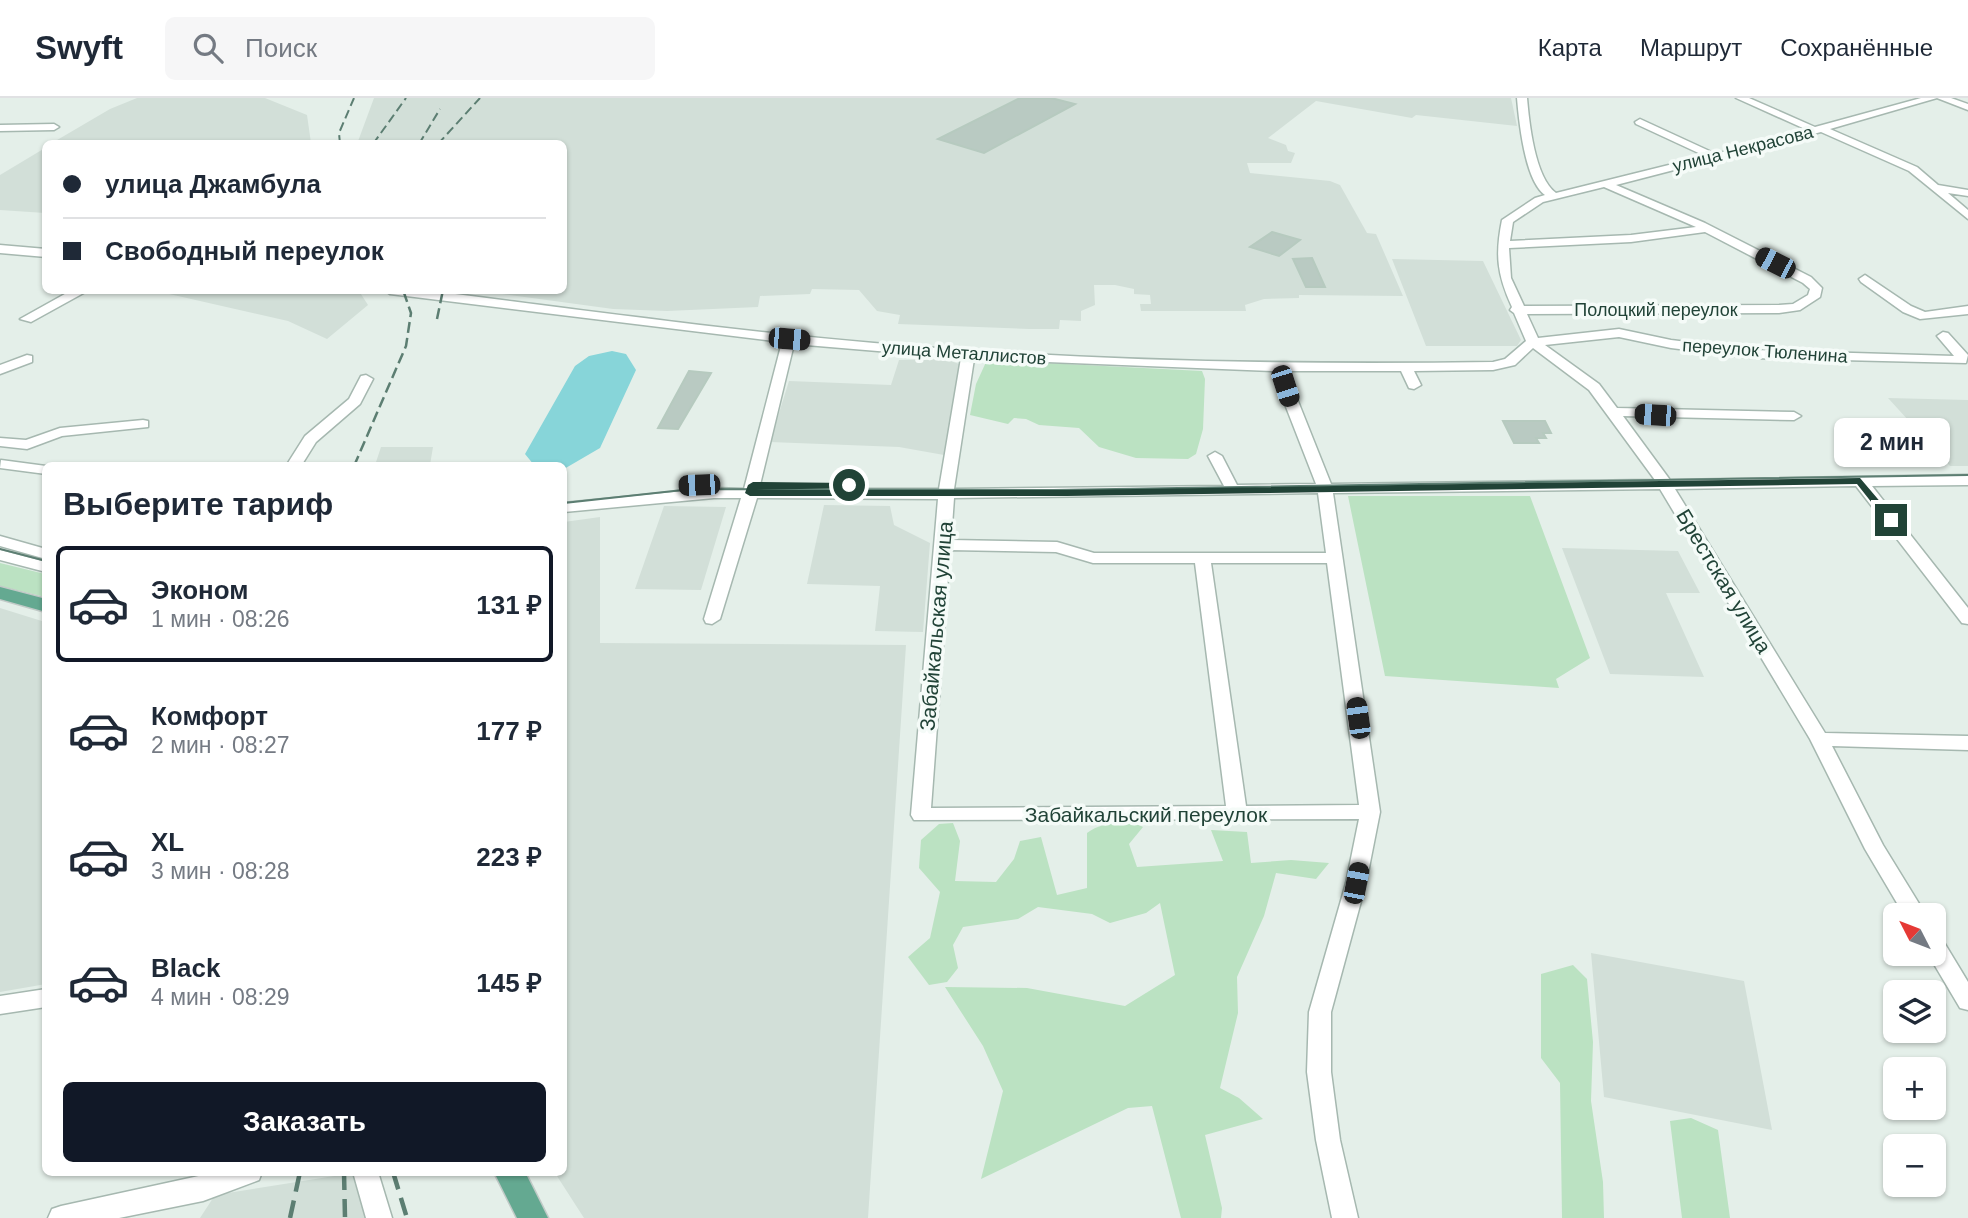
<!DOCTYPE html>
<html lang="ru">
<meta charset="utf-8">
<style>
:root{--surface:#fff;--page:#f6f6f7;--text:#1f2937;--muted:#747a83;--line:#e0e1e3;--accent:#111827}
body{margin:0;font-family:Helvetica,sans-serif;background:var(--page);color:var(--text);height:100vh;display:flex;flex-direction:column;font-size:26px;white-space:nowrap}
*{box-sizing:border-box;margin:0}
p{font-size:23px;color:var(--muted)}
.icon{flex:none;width:38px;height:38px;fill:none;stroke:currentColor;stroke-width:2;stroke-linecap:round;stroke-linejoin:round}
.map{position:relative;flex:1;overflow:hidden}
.panel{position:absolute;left:42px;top:364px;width:525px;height:714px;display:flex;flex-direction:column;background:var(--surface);border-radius:10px;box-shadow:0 2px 5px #0004}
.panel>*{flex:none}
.hud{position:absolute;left:42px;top:42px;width:525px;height:154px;border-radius:10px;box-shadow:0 2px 5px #0004;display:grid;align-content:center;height:154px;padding:0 21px;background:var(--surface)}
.needle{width:46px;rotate:312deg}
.buttons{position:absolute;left:1883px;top:805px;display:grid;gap:14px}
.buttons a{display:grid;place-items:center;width:63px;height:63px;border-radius:10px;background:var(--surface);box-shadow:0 2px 5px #0004;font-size:35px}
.end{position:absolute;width:32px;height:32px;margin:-16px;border:9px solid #214337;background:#fff;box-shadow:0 0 0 4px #fff}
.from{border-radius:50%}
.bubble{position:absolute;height:49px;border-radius:10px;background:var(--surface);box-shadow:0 2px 5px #0004;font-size:23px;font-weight:600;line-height:49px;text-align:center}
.car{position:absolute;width:21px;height:42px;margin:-21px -10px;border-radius:9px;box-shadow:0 0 5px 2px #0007;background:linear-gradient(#222 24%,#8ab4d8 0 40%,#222 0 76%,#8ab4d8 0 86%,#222 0)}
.hud b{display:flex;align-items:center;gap:24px;height:66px;font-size:26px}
.hud b+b{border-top:2px solid var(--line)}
.hud i{width:18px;height:18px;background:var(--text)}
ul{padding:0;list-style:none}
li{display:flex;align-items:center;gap:21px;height:116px;margin:0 14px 10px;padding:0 7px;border:4px solid transparent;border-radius:10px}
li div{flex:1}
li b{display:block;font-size:26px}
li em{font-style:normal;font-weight:600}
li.on{border-color:var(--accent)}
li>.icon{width:63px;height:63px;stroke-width:1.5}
h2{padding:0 21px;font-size:32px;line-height:84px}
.action{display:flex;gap:14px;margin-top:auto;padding:14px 21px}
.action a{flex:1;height:80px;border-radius:10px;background:var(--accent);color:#fff;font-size:28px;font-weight:600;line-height:80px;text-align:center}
header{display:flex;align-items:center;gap:42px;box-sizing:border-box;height:98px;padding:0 35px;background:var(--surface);border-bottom:2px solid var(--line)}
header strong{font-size:33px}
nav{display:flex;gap:38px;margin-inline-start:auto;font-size:24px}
.search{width:490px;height:63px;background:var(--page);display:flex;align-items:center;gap:18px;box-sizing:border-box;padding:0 24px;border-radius:10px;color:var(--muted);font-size:26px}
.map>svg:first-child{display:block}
.built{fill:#d2dfd8}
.green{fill:#bbe2c2}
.water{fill:#87d5d9}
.building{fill:#b9cac2;stroke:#b6cabf;stroke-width:2}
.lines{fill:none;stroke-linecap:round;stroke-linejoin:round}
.minor-casing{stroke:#a6b8b0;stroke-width:3}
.major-casing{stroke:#c1cac7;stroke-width:3}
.minor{fill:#fff;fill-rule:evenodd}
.major{fill:#64a991;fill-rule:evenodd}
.tram{stroke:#5c7e72;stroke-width:2}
.rail-far2{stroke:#5c7e72;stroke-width:2;stroke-dasharray:9 4.5;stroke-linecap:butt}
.rail-far1{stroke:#5c7e72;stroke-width:2.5;stroke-dasharray:11 5;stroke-linecap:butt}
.rail{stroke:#5c7e72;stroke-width:4.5;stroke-dasharray:18 9;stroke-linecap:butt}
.route{fill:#214337}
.labels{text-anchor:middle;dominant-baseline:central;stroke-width:7;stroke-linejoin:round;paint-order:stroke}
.far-street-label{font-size:18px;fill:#214337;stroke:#f5fbf8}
.street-label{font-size:21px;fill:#214337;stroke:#f5fbf8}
</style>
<header>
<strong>Swyft</strong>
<div class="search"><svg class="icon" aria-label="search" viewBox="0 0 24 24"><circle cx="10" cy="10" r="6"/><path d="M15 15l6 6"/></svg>Поиск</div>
<nav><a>Карта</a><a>Маршрут</a><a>Сохранённые</a></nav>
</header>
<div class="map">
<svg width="1968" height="1120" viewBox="0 0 1968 1120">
<rect width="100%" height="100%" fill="#e4efe9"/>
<path class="built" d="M 137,0 L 265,0 L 307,17 L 311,45 L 52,45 L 110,11 Z
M 374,0 L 1511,0 L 1517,28 L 1416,17 L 1412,20 L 1316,3 L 1268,40 L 1286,47 L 1288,53 L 1295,55 L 1291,65 L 1247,65 L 1250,75 L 1330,83 L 1340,87 L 1367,135 L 1376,136 L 1403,198 L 1299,197 L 1299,200 L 1264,201 L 1245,207 L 1246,213 L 1141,213 L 1140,206 L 1151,206 L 1150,197 L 1134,196 L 1134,191 L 1115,187 L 1094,187 L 1095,207 L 1081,213 L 1081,223 L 1060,222 L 1059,231 L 1029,231 L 898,226 L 900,217 L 877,213 L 859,192 L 812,191 L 810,196 L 760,198 L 758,209 L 667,213 L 613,211 L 480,193 L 564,192 L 564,46 L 357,46 Z
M 45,50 L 45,115 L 0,112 L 0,77 Z
M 1392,161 L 1483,163 L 1521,242 L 1517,248 L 1426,248 Z
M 156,193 L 359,193 L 368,207 L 327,241 L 288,223 Z
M 945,261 L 962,267 L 950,345 L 944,357 L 899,349 L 770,344 L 789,283 L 891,287 L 899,262 Z
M 1888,300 L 1968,302 L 1968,368 L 1950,368 Z
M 381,349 L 433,349 L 430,367 L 375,367 Z
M 824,407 L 890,408 L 894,427 L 930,445 L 923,534 L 875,533 L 880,488 L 807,486 Z
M 664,408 L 726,409 L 701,492 L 635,491 Z
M 600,419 L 600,545 L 906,547 L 868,1120 L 584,1120 L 555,1075 L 564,1074 L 564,424 Z
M 1562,450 L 1678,453 L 1700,495 L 1666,495 L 1704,579 L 1610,576 Z
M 0,510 L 45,524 L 46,886 L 0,894 Z
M 1591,855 L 1744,883 L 1772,1032 L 1604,999 Z
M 353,1075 L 367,1120 L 200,1120 L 215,1097 Z"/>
<path class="green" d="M 987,262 L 1202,273 L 1205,281 L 1203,331 L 1196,356 L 1188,361 L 1136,360 L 1099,349 L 1079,330 L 1039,327 L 1026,321 L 1014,320 L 1008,326 L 970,317 L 976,286 Z
M 1348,398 L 1530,398 L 1590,560 L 1556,581 L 1559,590 L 1385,578 Z
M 0,465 L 45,476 L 45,499 L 0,488 Z
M 953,725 L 960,743 L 955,783 L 996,784 L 1014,761 L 1020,743 L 1041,739 L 1057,797 L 1087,790 L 1087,735 C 1100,725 1128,720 1143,729 L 1129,746 L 1137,769 L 1223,763 L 1211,732 L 1247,734 L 1251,765 L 1291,762 L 1329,765 L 1316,781 L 1276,775 L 1264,818 L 1237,879 L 1238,915 L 1220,990 L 1239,1000 L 1263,1021 L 1205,1037 L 1222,1110 L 1221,1120 L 1181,1120 L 1152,1008 L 1128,1010 L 981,1081 L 1003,993 L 983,948 L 945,889 L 1027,890 L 1125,908 L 1175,877 L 1160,805 L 1146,815 L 1110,825 L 1092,816 L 1038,809 L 1018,821 L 963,829 L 953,847 L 958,870 L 947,884 L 929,887 L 908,859 L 930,840 L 940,794 L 919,770 L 921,742 L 939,726 Z
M 1573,867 L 1587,881 L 1593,944 L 1591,1003 L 1603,1084 L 1604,1120 L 1562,1120 L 1560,985 L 1541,960 L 1541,876 Z
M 1691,1020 L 1718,1032 L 1730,1120 L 1682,1120 L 1670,1023 Z"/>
<path class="water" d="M 612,253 L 626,256 L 636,272 L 600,350 L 564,371 L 564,368 L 534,367 L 525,356 L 575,268 L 589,258 Z"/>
<path class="building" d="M 1020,0 L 1051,0 L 1075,6 L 984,55 L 938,41 Z
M 1272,134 L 1300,142 L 1279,158 L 1250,149 Z
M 1312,160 L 1325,189 L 1306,189 L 1293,161 Z
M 689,273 L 711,275 L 678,331 L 658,330 Z
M 1503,323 L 1545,323 L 1551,335 L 1543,335 L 1546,340 L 1536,340 L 1539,345 L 1514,345 Z"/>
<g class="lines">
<g class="minor-casing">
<path id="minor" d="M 1517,0 L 1527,0 C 1529,24 1535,80 1556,95 L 1705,58 L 1636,26 L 1635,24 L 1640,21 L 1716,56 L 1805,31 L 1736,0 L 1749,0 L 1815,29 L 1921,0 L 1937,0 L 1830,31 L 1917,69 L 1938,87 L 1968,92 L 1968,98 L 1948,95 L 1968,112 L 1968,121 L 1909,73 L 1821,34 L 1616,87 L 1705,125 L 1811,179 L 1822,190 L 1820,199 L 1800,212 L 1779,215 L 1527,216 L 1538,240 L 1619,231 L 1671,242 L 1753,252 L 1954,258 L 1937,238 L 1943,234 L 1948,235 L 1968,257 L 1966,265 L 1753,260 L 1671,250 L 1619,239 L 1545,247 L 1599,286 L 1617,310 L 1794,314 L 1801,318 L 1794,322 L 1623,318 L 1670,382 L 1968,377 L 1968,387 L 1872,388 L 1968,510 L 1968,526 L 1962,525 L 1856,388 L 1675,391 L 1825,635 L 1968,638 L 1968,652 L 1832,648 L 1883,747 L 1926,817 L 1904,817 L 1865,751 L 1810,641 L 1660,391 L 1333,395 L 1380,714 L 1366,785 L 1331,914 L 1331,974 L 1340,1042 L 1358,1120 L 1332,1120 L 1316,1042 L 1307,974 L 1309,914 L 1346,785 L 1359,721 L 914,722 L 911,717 L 938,401 L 757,400 L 720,521 L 712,526 L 706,525 L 704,521 L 741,400 L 714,400 L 564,414 L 564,405 L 714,390 L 744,391 L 782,244 L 390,196 L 384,192 L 424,192 C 574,211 724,232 874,245 C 1080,263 1286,267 1493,264 L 1505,261 L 1526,243 L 1514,215 L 1510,212 L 1512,209 C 1497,176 1495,157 1502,122 L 1535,100 L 1545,97 C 1525,83 1519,24 1517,0 ZM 1604,89 L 1696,129 L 1631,137 L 1510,143 L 1513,124 L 1543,104 ZM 1705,134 L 1803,185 L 1810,191 L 1808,197 L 1793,206 L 1779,207 L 1524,208 L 1511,180 L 1509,150 L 1631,144 ZM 794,246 L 961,260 L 939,391 L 759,391 ZM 1533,250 L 1589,292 L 1655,382 L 1331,386 L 1286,273 L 1401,273 L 1409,290 L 1414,291 L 1421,287 L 1414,273 L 1493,272 L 1515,267 ZM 974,261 L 1272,273 L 1316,386 L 1237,387 L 1222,358 L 1215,354 L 1208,358 L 1224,388 L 954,391 ZM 1318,395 L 1326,455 L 1094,455 L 1057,444 L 951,442 L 954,400 ZM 950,452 L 1056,454 L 1093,465 L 1195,465 L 1226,708 L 931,710 ZM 1211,465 L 1327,465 L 1359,707 L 1246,708 Z
M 1937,0 L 1951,0 L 1968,6 L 1968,12 Z
M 0,27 L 54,26 L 59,29 L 54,32 L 0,33 Z
M 0,147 L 46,151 L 46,159 L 0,155 Z
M 1865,177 L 1911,208 L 1925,214 L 1968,208 L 1968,216 L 1920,221 L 1903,214 L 1861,184 L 1859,181 Z
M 72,192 L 89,192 L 31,224 L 20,221 Z
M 27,257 L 32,258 L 32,264 L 0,276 L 0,267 Z
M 366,277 L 373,281 L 360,306 L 316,344 L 301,368 L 286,368 L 305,338 L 349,301 L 361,278 Z
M 143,322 L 148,323 L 148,329 L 62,338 L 27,351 L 0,348 L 0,340 L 26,342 L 60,330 Z
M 1,362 L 46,368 L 46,376 L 0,370 Z
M 0,438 L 46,451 L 46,461 L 0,448 Z
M 0,452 L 46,464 L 46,474 L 0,462 Z
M 1934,838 L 1942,841 L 1968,884 L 1968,912 L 1960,910 L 1928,856 L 1934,856 Z
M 46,891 L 46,909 L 0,916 L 0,898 Z
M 217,1074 L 262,1074 L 259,1082 L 203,1103 L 119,1120 L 48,1120 L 52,1111 L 61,1108 Z
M 353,1074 L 378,1074 L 392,1120 L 366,1120 Z"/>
</g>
<g class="major-casing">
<path id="major" d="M 0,489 L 46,501 L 46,514 L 0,501 Z
M 494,1074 L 525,1074 L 548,1120 L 517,1120 Z"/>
</g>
<use href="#minor" class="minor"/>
<use href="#major" class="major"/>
<path class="tram" d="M 564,405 L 692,391 L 1053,392 L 1968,377
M 0,451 L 46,463"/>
<path class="rail-far2" d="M 340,46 L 339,35 L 354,0
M 373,46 L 406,0
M 419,46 L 440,11
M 438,46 L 480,0"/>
<path class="rail-far1" d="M 437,221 L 443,192
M 354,368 L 406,248 L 411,215 L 403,192"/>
<path class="rail" d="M 344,1074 L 345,1120
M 393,1074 L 407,1120
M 290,1120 L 300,1074"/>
</g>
<path class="route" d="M 1860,380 L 1894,420 L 1894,424 L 1887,424 L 1857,386 L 1067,398 L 750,398 L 745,395 L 748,387 L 753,384 L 849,385 L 854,387 L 849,390 L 756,392 L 1067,392 Z"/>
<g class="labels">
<g class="far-street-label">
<text transform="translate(1743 51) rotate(-14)">улица Некрасова</text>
<text x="1656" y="212">Полоцкий переулок</text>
<text transform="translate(1765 253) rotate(4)">переулок Тюленина</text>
<text transform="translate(964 255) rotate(4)">улица Металлистов</text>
</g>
<g class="street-label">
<text transform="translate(1724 483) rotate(59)">Брестская улица</text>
<text transform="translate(936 528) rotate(-85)">Забайкальская улица</text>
<text x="1146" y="716">Забайкальский переулок</text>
</g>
</g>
</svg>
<div class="buttons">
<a><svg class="needle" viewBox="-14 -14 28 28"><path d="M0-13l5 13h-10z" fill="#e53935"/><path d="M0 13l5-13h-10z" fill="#747a83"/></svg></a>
<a><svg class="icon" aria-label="layers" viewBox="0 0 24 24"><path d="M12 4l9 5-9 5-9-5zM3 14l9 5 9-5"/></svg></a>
<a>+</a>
<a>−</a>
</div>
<i class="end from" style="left:849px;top:387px"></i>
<i class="end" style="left:1891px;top:422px"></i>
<div class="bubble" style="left:1834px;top:320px;width:116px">2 мин</div>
<i class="car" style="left:1775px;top:165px;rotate:297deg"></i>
<i class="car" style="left:789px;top:241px;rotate:95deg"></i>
<i class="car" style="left:1285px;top:288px;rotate:162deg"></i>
<i class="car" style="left:1655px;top:317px;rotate:274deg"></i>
<i class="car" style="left:699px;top:387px;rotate:268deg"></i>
<i class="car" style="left:1358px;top:620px;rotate:352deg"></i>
<i class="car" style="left:1356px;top:785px;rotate:11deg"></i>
<div class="hud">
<b><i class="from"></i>улица Джамбула</b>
<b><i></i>Свободный переулок</b>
</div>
<section class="panel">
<h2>Выберите тариф</h2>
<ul>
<li class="on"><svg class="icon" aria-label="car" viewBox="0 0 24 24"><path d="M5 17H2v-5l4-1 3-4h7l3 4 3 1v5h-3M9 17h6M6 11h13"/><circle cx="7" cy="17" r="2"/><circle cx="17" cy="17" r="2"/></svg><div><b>Эконом</b><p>1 мин · 08:26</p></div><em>131 ₽</em></li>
<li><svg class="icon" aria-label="car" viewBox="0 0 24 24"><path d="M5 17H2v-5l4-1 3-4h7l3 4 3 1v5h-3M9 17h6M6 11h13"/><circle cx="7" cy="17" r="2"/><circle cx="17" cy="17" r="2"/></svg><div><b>Комфорт</b><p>2 мин · 08:27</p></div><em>177 ₽</em></li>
<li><svg class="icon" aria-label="car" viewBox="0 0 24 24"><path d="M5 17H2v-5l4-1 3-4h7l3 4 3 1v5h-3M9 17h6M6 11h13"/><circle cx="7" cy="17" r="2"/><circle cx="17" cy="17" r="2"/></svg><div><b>XL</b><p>3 мин · 08:28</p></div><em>223 ₽</em></li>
<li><svg class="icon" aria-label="car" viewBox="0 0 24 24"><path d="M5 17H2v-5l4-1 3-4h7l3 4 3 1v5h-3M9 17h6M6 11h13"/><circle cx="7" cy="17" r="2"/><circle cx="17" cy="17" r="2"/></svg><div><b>Black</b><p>4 мин · 08:29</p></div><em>145 ₽</em></li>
</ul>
<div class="action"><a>Заказать</a></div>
</section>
</div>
